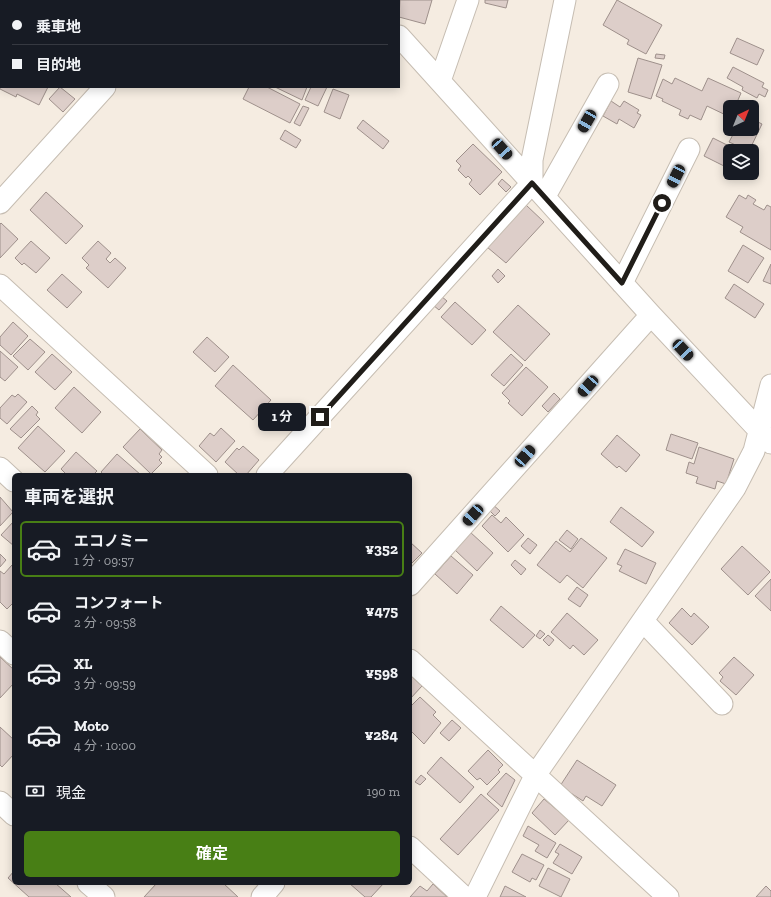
<!DOCTYPE html>
<html lang="ja">
<meta charset="utf-8">
<style>
:root{--surface:#171b24;--page:#242831;--text:#f1f3f6;--muted:#9ea1a6;--line:#363941;--accent:#487f15}
body{margin:0;font-family:"Zilla Slab","Noto Sans JP",serif;background:var(--page);color:var(--text);height:100vh;display:flex;flex-direction:column;font-size:15px;white-space:nowrap}
*{box-sizing:border-box;margin:0}
p{font-size:13px;color:var(--muted)}
.icon{flex:none;width:22px;height:22px;fill:none;stroke:currentColor;stroke-width:2;stroke-linecap:round;stroke-linejoin:round}
.map{position:relative;flex:1;overflow:hidden}
.panel{position:absolute;left:12px;top:473px;width:400px;height:412px;display:flex;flex-direction:column;background:var(--surface);border-radius:6px;box-shadow:0 2px 10px #0003}
.panel>*{flex:none}
.banner{position:absolute;left:0px;top:0px;width:400px;height:88px;box-shadow:0 2px 10px #0003;display:grid;align-content:center;height:88px;padding:0 12px;background:var(--surface)}
.needle{width:26px;rotate:43deg}
.fabs{position:absolute;left:723px;top:100px;display:grid;gap:8px}
.fabs a{display:grid;place-items:center;width:36px;height:36px;border-radius:6px;background:var(--surface);box-shadow:0 2px 10px #0003;font-size:20px}
.end{position:absolute;width:18px;height:18px;margin:-9px;border:5px solid #201d19;background:#fff;box-shadow:0 0 0 2px #fff}
.from{border-radius:50%}
.bubble{position:absolute;height:28px;border-radius:6px;background:var(--surface);box-shadow:0 2px 10px #0003;font-size:13px;font-weight:700;line-height:28px;text-align:center}
.car{position:absolute;width:12px;height:24px;margin:-12px -6px;border-radius:5px;box-shadow:0 0 3px 1px #0007;background:linear-gradient(#222 24%,#8ab4d8 0 40%,#222 0 76%,#8ab4d8 0 86%,#222 0)}
.banner b{display:flex;align-items:center;gap:14px;height:38px;font-size:15px}
.banner b+b{border-top:1px solid var(--line)}
.banner i{width:10px;height:10px;background:var(--text)}
ul{padding:0;list-style:none}
li{display:flex;align-items:center;gap:12px;height:56px;margin:0 8px 6px;padding:0 4px;border:2px solid transparent;border-radius:6px}
li div{flex:1}
li b{display:block;font-size:15px}
li em{font-style:normal;font-weight:700}
li.active{border-color:var(--accent)}
li>.icon{width:36px;height:36px;stroke-width:1.5}
h2{padding:0 12px;font-size:18px;line-height:48px}
.pay{display:flex;align-items:center;gap:10px;height:44px;padding:0 12px;font-size:15px}
.pay p{margin-inline-start:auto}
.button{display:flex;gap:8px;margin-top:auto;padding:8px 12px}
.button a{flex:1;height:46px;border-radius:6px;background:var(--accent);color:#fff;font-size:16px;font-weight:700;line-height:46px;text-align:center}
.map>svg:first-child{display:block}
.building{fill:#ddcec9;stroke:#9e908b}
.lines{fill:none;stroke-linecap:round;stroke-linejoin:round}
.minor-casing{stroke:#c6bdb2;stroke-width:23}
.minor{stroke:#fff;stroke-width:21}
.route{stroke:#201d19;stroke-width:5}
</style>
<div class="map">
<svg width="771" height="897" viewBox="0 0 771 897">
<rect width="100%" height="100%" fill="#f5ece1"/>
<path class="building" d="M 400,0 L 432,0 L 425,24 L 399,17 Z
M 485,0 L 508,0 L 506,8 L 485,3 Z
M 617,0 L 662,25 L 646,54 L 627,44 L 629,40 L 603,25 Z
M 737,38 L 764,50 L 757,65 L 730,53 Z
M 656,54 L 665,55 L 664,59 L 655,58 Z
M 638,58 L 662,65 L 651,99 L 628,92 Z
M 733,67 L 764,83 L 762,87 L 768,90 L 765,97 L 759,94 L 757,98 L 742,90 L 743,87 L 727,78 Z
M 1,77 L 1,87 L 48,87 L 39,105 L 17,94 L 16,97 L 0,89 Z
M 675,78 L 702,91 L 708,78 L 741,93 L 735,107 L 730,107 L 730,117 L 707,106 L 701,120 L 690,115 L 688,119 L 679,115 L 681,110 L 662,101 L 663,99 L 656,96 L 663,79 L 672,84 Z
M 60,87 L 75,99 L 63,112 L 49,99 Z
M 249,87 L 267,87 L 300,104 L 290,123 L 243,99 Z
M 275,87 L 307,87 L 302,100 Z
M 311,87 L 327,87 L 318,106 L 305,100 Z
M 333,89 L 349,95 L 340,119 L 324,112 Z
M 611,101 L 620,107 L 624,101 L 639,110 L 637,113 L 641,115 L 634,128 L 619,119 L 617,124 L 603,116 Z
M 303,106 L 309,108 L 300,126 L 294,123 Z
M 752,119 L 762,124 L 749,151 L 729,142 L 736,129 L 752,129 Z
M 363,120 L 389,141 L 383,149 L 357,128 Z
M 285,130 L 301,140 L 296,148 L 280,139 Z
M 713,138 L 739,151 L 730,151 L 730,169 L 704,156 Z
M 473,144 L 502,172 L 480,195 L 469,184 L 472,180 L 468,176 L 466,178 L 458,170 L 461,166 L 456,161 Z
M 502,179 L 511,187 L 506,192 L 498,184 Z
M 46,192 L 83,226 L 66,244 L 30,210 Z
M 739,195 L 746,199 L 748,195 L 756,200 L 753,204 L 764,210 L 767,205 L 771,207 L 771,250 L 740,232 L 743,227 L 726,217 Z
M 526,205 L 544,222 L 506,263 L 487,247 Z
M 1,223 L 18,239 L 0,258 L 0,224 Z
M 31,241 L 50,258 L 36,273 L 24,263 L 22,265 L 15,258 Z
M 98,241 L 111,253 L 106,259 L 110,263 L 115,258 L 126,268 L 108,288 L 86,268 L 89,265 L 82,258 Z
M 743,245 L 764,258 L 748,283 L 728,271 Z
M 771,264 L 771,284 L 763,281 Z
M 498,269 L 505,276 L 498,283 L 492,276 Z
M 62,274 L 82,292 L 67,308 L 47,290 Z
M 734,284 L 764,304 L 755,318 L 725,298 Z
M 441,296 L 447,301 L 439,310 L 433,305 Z
M 455,302 L 486,330 L 472,345 L 441,317 Z
M 518,305 L 550,334 L 525,361 L 493,332 Z
M 13,322 L 28,336 L 11,355 L 0,345 L 0,337 Z
M 207,337 L 229,357 L 215,372 L 193,352 Z
M 30,339 L 45,352 L 28,370 L 13,356 Z
M 0,351 L 18,367 L 5,381 L 0,377 Z
M 52,354 L 72,372 L 55,390 L 35,372 Z
M 511,354 L 523,365 L 504,386 L 491,375 Z
M 233,365 L 271,400 L 253,420 L 215,386 Z
M 526,367 L 548,387 L 522,416 L 508,403 L 510,401 L 502,393 Z
M 74,387 L 101,412 L 82,433 L 55,408 Z
M 554,393 L 560,399 L 548,412 L 542,406 Z
M 18,394 L 27,402 L 7,424 L 0,418 L 0,408 L 12,395 L 15,397 Z
M 32,406 L 38,412 L 36,415 L 40,419 L 21,438 L 10,429 Z
M 38,426 L 65,451 L 45,472 L 18,448 Z
M 221,428 L 235,441 L 216,462 L 199,446 L 210,433 L 214,436 Z
M 140,429 L 162,450 L 159,454 L 162,457 L 159,460 L 162,463 L 151,474 L 123,447 Z
M 671,434 L 698,443 L 692,459 L 666,450 Z
M 617,435 L 640,455 L 626,472 L 619,466 L 617,468 L 601,454 Z
M 243,446 L 259,460 L 246,475 L 239,475 L 225,462 L 237,448 L 239,450 Z
M 699,447 L 734,459 L 726,484 L 717,481 L 715,489 L 696,483 L 698,477 L 686,473 L 689,462 L 694,464 Z
M 76,452 L 97,471 L 93,475 L 67,475 L 61,469 Z
M 117,454 L 141,475 L 104,475 L 101,472 Z
M 0,497 L 13,512 L 0,526 Z
M 491,503 L 500,511 L 495,516 L 487,508 Z
M 621,507 L 654,532 L 642,547 L 610,522 Z
M 492,515 L 501,523 L 506,517 L 524,535 L 508,552 L 482,526 Z
M 14,521 L 14,546 L 1,535 Z
M 567,530 L 578,539 L 571,549 L 559,540 Z
M 470,532 L 493,553 L 477,571 L 454,549 Z
M 528,538 L 537,545 L 530,554 L 521,546 Z
M 581,538 L 607,558 L 583,588 L 567,575 L 560,583 L 537,565 L 556,541 L 570,552 Z
M 410,542 L 422,553 L 410,565 Z
M 742,546 L 770,572 L 748,595 L 721,569 Z
M 625,549 L 656,563 L 646,584 L 619,571 L 622,566 L 617,564 Z
M 0,554 L 6,560 L 0,567 Z
M 451,556 L 473,575 L 457,594 L 435,574 Z
M 515,560 L 526,569 L 521,575 L 511,565 Z
M 12,565 L 14,566 L 14,602 L 7,609 L 0,602 L 0,571 L 4,574 Z
M 771,579 L 771,611 L 755,596 Z
M 577,587 L 588,595 L 580,607 L 568,599 Z
M 501,606 L 535,635 L 523,648 L 490,620 Z
M 682,608 L 691,617 L 694,613 L 709,627 L 692,645 L 669,623 Z
M 567,613 L 598,640 L 584,655 L 573,645 L 570,649 L 551,632 Z
M 540,630 L 545,634 L 540,639 L 536,636 Z
M 548,635 L 554,640 L 549,646 L 543,640 Z
M 0,657 L 14,670 L 14,683 L 0,698 Z
M 734,657 L 754,675 L 736,695 L 720,681 L 723,677 L 719,673 Z
M 410,675 L 422,686 L 410,699 Z
M 420,697 L 436,712 L 433,715 L 441,723 L 424,744 L 410,730 L 410,707 Z
M 452,720 L 461,728 L 449,741 L 440,733 Z
M 0,727 L 14,740 L 14,754 L 2,767 L 0,765 Z
M 488,750 L 503,765 L 498,770 L 500,772 L 487,785 L 480,778 L 477,780 L 468,771 Z
M 441,757 L 474,787 L 460,803 L 427,773 Z
M 577,760 L 616,785 L 602,806 L 586,796 L 583,801 L 560,786 Z
M 506,773 L 515,780 L 502,807 L 487,794 Z
M 421,775 L 426,779 L 420,785 L 415,782 Z
M 481,794 L 499,810 L 458,855 L 440,839 Z
M 544,799 L 569,820 L 555,835 L 532,813 Z
M 528,826 L 556,843 L 547,858 L 535,851 L 539,845 L 523,836 Z
M 560,844 L 582,857 L 572,874 L 553,863 L 559,854 L 555,852 Z
M 522,854 L 544,865 L 536,880 L 532,878 L 530,882 L 512,872 Z
M 548,868 L 570,879 L 561,897 L 539,886 Z
M 14,871 L 14,883 L 55,883 L 71,897 L 29,897 L 8,878 Z
M 157,883 L 223,883 L 238,897 L 144,897 Z
M 349,883 L 384,883 L 371,897 L 365,897 Z
M 433,884 L 447,897 L 410,897 L 420,886 L 427,891 Z
M 505,886 L 526,897 L 500,897 Z
M 766,886 L 771,891 L 771,897 L 756,897 Z"/>
<g class="lines">
<g class="minor-casing">
<path id="minor" d="M 360,0 L 362,1
M 183,1 L 183,0
M 399,36 L 651,315 L 771,443
M 440,81 L 468,0
M 545,196 L 608,84
M 0,203 L 105,87
M 622,283 L 689,149
M 0,285 L 207,475
M 0,468 L 14,481
M 267,475 L 532,183 L 532,160 L 565,0
M 410,585 L 651,315
M 643,621 L 722,704
M 0,641 L 14,654
M 410,660 L 668,897
M 0,802 L 14,815
M 410,847 L 464,897
M 88,883 L 104,897
M 262,897 L 274,883
M 475,897 L 536,774 L 735,488 L 754,451 L 771,385"/>
</g>
<use href="#minor" class="minor"/>
</g>
<g class="lines">
<path class="route" d="M 320,417 L 532,183 L 622,283 L 662,203"/>
</g>
</svg>
<div class="fabs">
<a><svg class="needle" viewBox="-14 -14 28 28"><path d="M0-13l5 13h-10z" fill="#e53935"/><path d="M0 13l5-13h-10z" fill="#9ea1a6"/></svg></a>
<a><svg class="icon" aria-label="layers" viewBox="0 0 24 24"><path d="M12 4l9 5-9 5-9-5zM3 14l9 5 9-5"/></svg></a>
</div>
<i class="end from" style="left:662px;top:203px"></i>
<i class="end" style="left:320px;top:417px"></i>
<div class="bubble" style="left:258px;top:403px;width:48px">1 分</div>
<i class="car" style="left:587px;top:121px;rotate:210deg"></i>
<i class="car" style="left:502px;top:149px;rotate:138deg"></i>
<i class="car" style="left:676px;top:176px;rotate:207deg"></i>
<i class="car" style="left:683px;top:350px;rotate:137deg"></i>
<i class="car" style="left:588px;top:386px;rotate:222deg"></i>
<i class="car" style="left:525px;top:456px;rotate:41deg"></i>
<i class="car" style="left:473px;top:515px;rotate:222deg"></i>
<div class="banner">
<b><i class="from"></i>乗車地</b>
<b><i></i>目的地</b>
</div>
<section class="panel">
<h2>車両を選択</h2>
<ul>
<li class="active"><svg class="icon" aria-label="car" viewBox="0 0 24 24"><path d="M5 17H2v-5l4-1 3-4h7l3 4 3 1v5h-3M9 17h6M6 11h13"/><circle cx="7" cy="17" r="2"/><circle cx="17" cy="17" r="2"/></svg><div><b>エコノミー</b><p>1 分 · 09:57</p></div><em>¥352</em></li>
<li><svg class="icon" aria-label="car" viewBox="0 0 24 24"><path d="M5 17H2v-5l4-1 3-4h7l3 4 3 1v5h-3M9 17h6M6 11h13"/><circle cx="7" cy="17" r="2"/><circle cx="17" cy="17" r="2"/></svg><div><b>コンフォート</b><p>2 分 · 09:58</p></div><em>¥475</em></li>
<li><svg class="icon" aria-label="car" viewBox="0 0 24 24"><path d="M5 17H2v-5l4-1 3-4h7l3 4 3 1v5h-3M9 17h6M6 11h13"/><circle cx="7" cy="17" r="2"/><circle cx="17" cy="17" r="2"/></svg><div><b>XL</b><p>3 分 · 09:59</p></div><em>¥598</em></li>
<li><svg class="icon" aria-label="car" viewBox="0 0 24 24"><path d="M5 17H2v-5l4-1 3-4h7l3 4 3 1v5h-3M9 17h6M6 11h13"/><circle cx="7" cy="17" r="2"/><circle cx="17" cy="17" r="2"/></svg><div><b>Moto</b><p>4 分 · 10:00</p></div><em>¥284</em></li>
</ul>
<div class="pay"><svg class="icon" aria-label="cash" viewBox="0 0 24 24"><path d="M3 7h18v10H3z"/><circle cx="12" cy="12" r="2"/></svg>現金<p>190 m</p></div>
<div class="button"><a>確定</a></div>
</section>
</div>
